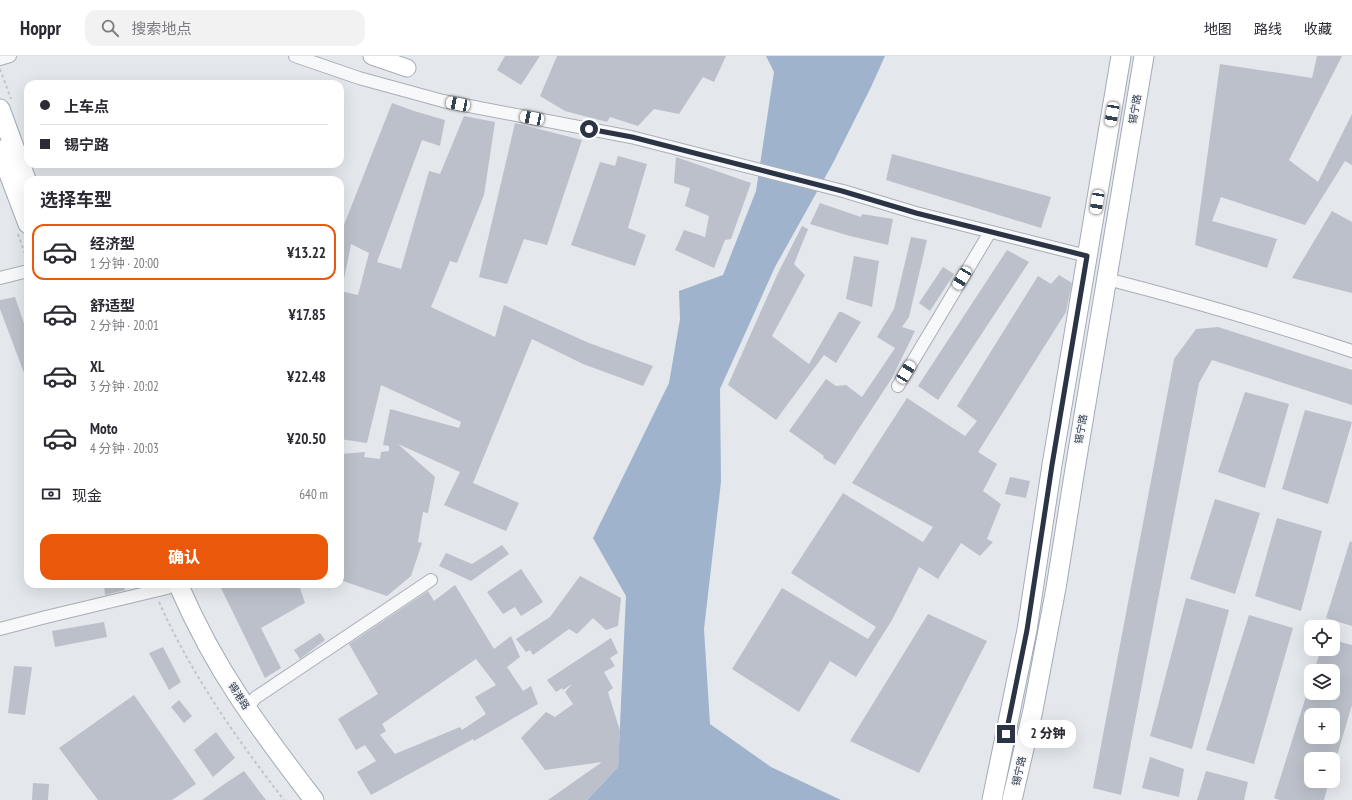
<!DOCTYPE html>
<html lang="zh">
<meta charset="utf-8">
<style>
:root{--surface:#fff;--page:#f2f2f3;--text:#2b2b33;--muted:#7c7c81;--line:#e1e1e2;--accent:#ea580c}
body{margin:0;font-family:"PT Sans Narrow","Noto Sans SC",sans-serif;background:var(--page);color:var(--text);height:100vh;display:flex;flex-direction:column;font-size:15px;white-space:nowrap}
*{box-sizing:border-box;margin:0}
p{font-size:13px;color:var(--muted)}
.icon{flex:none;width:22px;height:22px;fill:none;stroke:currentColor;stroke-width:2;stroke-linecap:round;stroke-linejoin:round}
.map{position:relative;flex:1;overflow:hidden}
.sheet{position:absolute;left:24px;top:120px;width:320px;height:412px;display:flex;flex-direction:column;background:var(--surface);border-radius:12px;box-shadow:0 4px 16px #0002}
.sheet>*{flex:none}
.banner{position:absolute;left:24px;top:24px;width:320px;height:88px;border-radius:12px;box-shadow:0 4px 16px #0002;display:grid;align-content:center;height:88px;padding:0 16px;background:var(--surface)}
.fabs{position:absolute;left:1304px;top:564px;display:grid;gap:8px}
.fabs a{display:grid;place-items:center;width:36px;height:36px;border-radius:8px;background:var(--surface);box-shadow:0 4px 16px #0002;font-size:20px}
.end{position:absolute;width:18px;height:18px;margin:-9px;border:5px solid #2b3445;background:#fff;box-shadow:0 0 0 2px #fff}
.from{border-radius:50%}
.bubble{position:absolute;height:28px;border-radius:12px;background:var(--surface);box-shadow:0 4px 16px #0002;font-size:13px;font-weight:800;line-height:28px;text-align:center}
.car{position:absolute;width:12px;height:24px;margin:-12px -6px;border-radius:5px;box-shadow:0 0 3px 1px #0007;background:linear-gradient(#fff 24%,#345 0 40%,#fff 0 76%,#345 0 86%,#fff 0)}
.banner b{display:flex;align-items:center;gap:14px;height:38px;font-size:15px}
.banner b+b{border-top:1px solid var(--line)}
.banner i{width:10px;height:10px;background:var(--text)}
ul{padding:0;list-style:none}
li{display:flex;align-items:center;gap:12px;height:56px;margin:0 8px 6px;padding:0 8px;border:2px solid transparent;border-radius:12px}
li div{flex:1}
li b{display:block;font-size:15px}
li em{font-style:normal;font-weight:800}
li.on{border-color:var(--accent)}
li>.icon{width:36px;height:36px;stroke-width:1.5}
h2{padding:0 16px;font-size:18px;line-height:48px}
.pay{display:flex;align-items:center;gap:10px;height:44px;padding:0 16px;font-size:15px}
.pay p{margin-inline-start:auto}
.action{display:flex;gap:8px;margin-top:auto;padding:8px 16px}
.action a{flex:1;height:46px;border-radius:12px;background:var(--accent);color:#fff;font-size:16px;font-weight:800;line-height:46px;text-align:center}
header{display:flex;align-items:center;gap:24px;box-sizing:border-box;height:56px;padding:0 20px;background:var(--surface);border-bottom:1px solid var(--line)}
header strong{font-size:19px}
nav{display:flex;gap:22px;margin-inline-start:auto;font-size:14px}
.search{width:280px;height:36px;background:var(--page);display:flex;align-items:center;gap:10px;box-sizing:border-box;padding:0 14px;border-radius:12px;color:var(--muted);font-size:15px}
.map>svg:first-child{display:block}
.water{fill:#9fb4cc}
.building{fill:#bbc0ca;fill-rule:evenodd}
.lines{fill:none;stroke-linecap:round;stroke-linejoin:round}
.street-casing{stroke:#a9aeb7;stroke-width:14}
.secondary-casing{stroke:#a9aeb7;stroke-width:19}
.primary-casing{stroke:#a3abb8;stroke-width:21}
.path{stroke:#c2c5cb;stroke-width:2;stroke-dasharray:3 3;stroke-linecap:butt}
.street{stroke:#f7f8fa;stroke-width:12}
.secondary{stroke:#fff;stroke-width:17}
.primary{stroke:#fff;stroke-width:19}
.route{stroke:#2b3445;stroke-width:5}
.labels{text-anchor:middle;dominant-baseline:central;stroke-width:3;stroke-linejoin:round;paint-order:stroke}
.street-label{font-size:10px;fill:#2b3445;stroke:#f4f6f9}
</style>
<header>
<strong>Hoppr</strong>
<div class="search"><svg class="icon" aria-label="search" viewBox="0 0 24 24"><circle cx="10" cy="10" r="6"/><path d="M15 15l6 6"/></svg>搜索地点</div>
<nav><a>地图</a><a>路线</a><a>收藏</a></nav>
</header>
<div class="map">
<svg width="1352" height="744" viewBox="0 0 1352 744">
<rect width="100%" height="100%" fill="#e4e7ec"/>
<path class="water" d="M 766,0 L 885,0 L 871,31 L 833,107 L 775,211 L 720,333 L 721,426 L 704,573 L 710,668 L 771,711 L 841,744 L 587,744 L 618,711 L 626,540 L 593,482 L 669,327 L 680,263 L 679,235 L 723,219 L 756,135 L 774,16 Z"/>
<path class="building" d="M 505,0 L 540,0 L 521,29 L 497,14 Z
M 557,0 L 726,0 L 714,26 L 703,21 L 679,58 L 654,53 L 638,70 L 610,61 L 607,66 L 565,55 L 540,40 Z
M 1317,0 L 1342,0 L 1289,104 L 1318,126 L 1352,58 L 1352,109 L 1345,105 L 1305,169 L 1221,141 L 1212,165 L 1277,183 L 1267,212 L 1195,189 L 1220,8 L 1312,22 Z
M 392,47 L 414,55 L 445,64 L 440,90 L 422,84 L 377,206 L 401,213 L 429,115 L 440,118 L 464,60 L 495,66 L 484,139 L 457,207 L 450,205 L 431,251 L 495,281 L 504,249 L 589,287 L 653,310 L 643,330 L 583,308 L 532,283 L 473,427 L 519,447 L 506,475 L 444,449 L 460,416 L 398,388 L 435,421 L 428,457 L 423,456 L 418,486 L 422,487 L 411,520 L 387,540 L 340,524 L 340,398 L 365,396 L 364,401 L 380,403 L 381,396 L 389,395 L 389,390 L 383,389 L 390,353 L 459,372 L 461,366 L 381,329 L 367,387 L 340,383 L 340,235 L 358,239 L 369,197 L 351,188 L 344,223 L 340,222 L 340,179 Z
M 515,67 L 582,84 L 547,189 L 524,183 L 507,228 L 479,221 Z
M 892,98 L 1051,141 L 1041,172 L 886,124 Z
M 618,100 L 647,108 L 628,172 L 646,179 L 635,210 L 571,189 L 600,106 L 615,110 Z
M 676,101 L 751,127 L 731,183 L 725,184 L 714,212 L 675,194 L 684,174 L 705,181 L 709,160 L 685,150 L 690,132 L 674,127 Z
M 820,147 L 861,161 L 862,158 L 893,163 L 888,189 L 850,180 L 810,168 Z
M 1332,155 L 1352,166 L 1352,237 L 1292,222 Z
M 802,170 L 808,173 L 794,208 L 805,219 L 772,280 L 809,308 L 839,256 L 842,256 L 861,266 L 836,307 L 824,299 L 776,364 L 728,329 L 778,217 Z
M 911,181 L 927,184 L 909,261 L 902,271 L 915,275 L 892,322 L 835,409 L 823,402 L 824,400 L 789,375 L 826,323 L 836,330 L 846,329 L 862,341 L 895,292 L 877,281 L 894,253 Z
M 1007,194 L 1029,206 L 938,344 L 918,330 Z
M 854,200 L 879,205 L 872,251 L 846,243 Z
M 943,211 L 954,218 L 930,255 L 919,247 Z
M 1059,219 L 1072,227 L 1066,256 L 978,396 L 997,408 L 983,435 L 1001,448 L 987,483 L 993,486 L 980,500 L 961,487 L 938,523 L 919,511 L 892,564 L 856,621 L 830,605 L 799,656 L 732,613 L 782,532 L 868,583 L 876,571 L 791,517 L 843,437 L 923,486 L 933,471 L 852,427 L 907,342 L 965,380 L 977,365 L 957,350 L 1038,220 L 1051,228 Z
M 15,241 L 28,279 L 27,325 L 0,253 L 0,244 Z
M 1218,271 L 1352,314 L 1352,349 L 1212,304 L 1199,327 L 1121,739 L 1093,732 L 1174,303 L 1196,273 Z
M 1245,336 L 1289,348 L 1265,432 L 1218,416 Z
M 1305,354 L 1352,366 L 1328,448 L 1282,433 Z
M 1010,421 L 1030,425 L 1026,442 L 1005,438 Z
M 1215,443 L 1260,457 L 1235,538 L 1190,523 Z
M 1277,462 L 1322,475 L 1301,555 L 1255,540 Z
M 1350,485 L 1352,486 L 1352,570 L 1326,562 Z
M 502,489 L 509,498 L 471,525 L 439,510 L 446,497 L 472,508 Z
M 521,513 L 543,546 L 521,560 L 515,551 L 503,558 L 487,536 Z
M 580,520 L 621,542 L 618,570 L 606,574 L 593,562 L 577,578 L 569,573 L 533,599 L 530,594 L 526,596 L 516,583 L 550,561 Z
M 104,528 L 124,528 L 125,534 L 105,539 Z
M 219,528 L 271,528 L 299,529 L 305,547 L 261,572 L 281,612 L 265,622 Z
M 455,529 L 494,593 L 511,580 L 520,601 L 507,611 L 523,635 L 531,630 L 538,648 L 474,685 L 473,683 L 371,739 L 357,716 L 376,705 L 365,689 L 356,694 L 338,663 L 378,638 L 349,588 L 428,535 L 434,545 ZM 476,603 L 496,629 L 475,641 L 486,658 L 462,674 L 460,671 L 395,698 L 380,679 L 386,675 L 382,668 Z
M 1186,542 L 1229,554 L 1192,693 L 1150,680 Z
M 928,558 L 987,585 L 919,717 L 850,685 Z
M 1249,559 L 1293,572 L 1254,708 L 1206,694 Z
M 104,566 L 107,581 L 55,591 L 52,575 Z
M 320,577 L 325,584 L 300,603 L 294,594 Z
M 611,582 L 618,597 L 610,602 L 615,610 L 604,616 L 613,632 L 608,636 L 620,675 L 618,711 L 587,744 L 548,744 L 602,706 L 545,714 L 521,682 L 546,656 L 555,661 L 573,648 L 565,636 L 572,628 L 563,634 L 562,632 L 556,636 L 547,624 Z
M 1333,584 L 1352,589 L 1352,649 L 1336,703 L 1311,703 L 1311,725 L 1329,725 L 1324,744 L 1280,744 L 1274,742 L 1307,637 L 1333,637 L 1333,615 L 1314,615 L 1321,593 L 1333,593 ZM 1311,659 L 1333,659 L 1333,681 L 1311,681 Z
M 163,591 L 181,626 L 169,634 L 149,597 Z
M 14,610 L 32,611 L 25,659 L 8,657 Z
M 134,639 L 196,728 L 172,744 L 98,744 L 59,692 Z
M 179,644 L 192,660 L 184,667 L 171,651 Z
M 216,676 L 235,702 L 213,721 L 194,694 Z
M 1150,701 L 1184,713 L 1179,741 L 1142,732 Z
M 244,715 L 266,744 L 202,744 L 223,729 Z
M 1206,715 L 1248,726 L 1244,744 L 1197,744 Z
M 33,727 L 49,728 L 48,744 L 32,744 Z"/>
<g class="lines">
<g class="street-casing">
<path id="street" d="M 295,0 L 359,22 L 443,45 L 631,81 L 843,135 L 916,157 L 1087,200
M 0,3 L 10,0
M 0,222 L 28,215
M 1107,223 C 1189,244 1271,268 1352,295
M 898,330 L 990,176
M 0,573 L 46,561 L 167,532
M 247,653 L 255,642 L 431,524"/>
</g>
<g class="secondary-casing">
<path id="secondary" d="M 372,0 L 407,12"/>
</g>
<g class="primary-casing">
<path id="primary" d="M 0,53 L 28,129
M 0,94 L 28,168
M 178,528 C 195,567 215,605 239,641 C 262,676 288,710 314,744
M 992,744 L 1027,574 L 1052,409 L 1121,0
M 1012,744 L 1033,654 L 1056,532 L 1075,413 L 1144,0"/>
</g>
<path class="path" d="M 0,13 L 11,43
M 18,178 L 27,204
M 159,546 C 191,618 236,682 284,744"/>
<use href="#street" class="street"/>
<use href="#secondary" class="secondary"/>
<use href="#primary" class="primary"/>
</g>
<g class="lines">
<path class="route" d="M 589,73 L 632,81 L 842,135 L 916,157 L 1087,200 L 1052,409 L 1027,574 L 1006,678"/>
</g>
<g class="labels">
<g class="street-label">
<text transform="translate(1135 53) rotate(-80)">锡宁路</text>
<text transform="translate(1081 373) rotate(-80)">锡宁路</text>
<text transform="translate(239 640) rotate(57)">锡港路</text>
<text transform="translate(1019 715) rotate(-77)">锡宁路</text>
</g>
</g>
</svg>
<div class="fabs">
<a><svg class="icon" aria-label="locate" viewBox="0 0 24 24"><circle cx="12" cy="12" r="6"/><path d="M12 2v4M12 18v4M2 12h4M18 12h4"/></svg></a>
<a><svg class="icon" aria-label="layers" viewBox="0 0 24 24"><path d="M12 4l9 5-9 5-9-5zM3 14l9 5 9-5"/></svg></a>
<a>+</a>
<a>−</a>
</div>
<i class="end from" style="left:589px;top:73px"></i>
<i class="end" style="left:1006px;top:678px"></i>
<div class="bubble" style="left:1020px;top:664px;width:56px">2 分钟</div>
<i class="car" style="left:458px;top:48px;rotate:281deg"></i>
<i class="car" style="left:1112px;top:58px;rotate:190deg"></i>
<i class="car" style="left:532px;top:62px;rotate:281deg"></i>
<i class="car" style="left:1097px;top:146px;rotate:189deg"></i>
<i class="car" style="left:962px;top:222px;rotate:211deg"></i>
<i class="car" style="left:906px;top:316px;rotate:31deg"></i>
<div class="banner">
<b><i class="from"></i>上车点</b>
<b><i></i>锡宁路</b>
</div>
<section class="sheet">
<h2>选择车型</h2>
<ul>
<li class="on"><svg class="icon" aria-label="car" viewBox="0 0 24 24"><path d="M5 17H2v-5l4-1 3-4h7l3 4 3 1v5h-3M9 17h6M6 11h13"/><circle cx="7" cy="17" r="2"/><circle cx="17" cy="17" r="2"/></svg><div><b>经济型</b><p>1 分钟 · 20:00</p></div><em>¥13.22</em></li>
<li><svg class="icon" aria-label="car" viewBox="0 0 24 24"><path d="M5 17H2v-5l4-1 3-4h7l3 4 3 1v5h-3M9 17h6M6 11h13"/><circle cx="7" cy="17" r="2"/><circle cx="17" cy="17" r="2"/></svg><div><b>舒适型</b><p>2 分钟 · 20:01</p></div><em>¥17.85</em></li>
<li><svg class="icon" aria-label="car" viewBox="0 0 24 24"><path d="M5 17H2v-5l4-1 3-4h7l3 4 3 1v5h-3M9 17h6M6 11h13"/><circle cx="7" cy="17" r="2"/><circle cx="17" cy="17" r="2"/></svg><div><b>XL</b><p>3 分钟 · 20:02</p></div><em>¥22.48</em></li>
<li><svg class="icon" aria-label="car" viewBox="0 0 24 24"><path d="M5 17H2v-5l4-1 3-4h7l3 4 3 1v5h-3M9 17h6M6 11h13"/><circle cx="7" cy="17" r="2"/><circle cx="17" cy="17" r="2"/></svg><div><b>Moto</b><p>4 分钟 · 20:03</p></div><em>¥20.50</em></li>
</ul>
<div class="pay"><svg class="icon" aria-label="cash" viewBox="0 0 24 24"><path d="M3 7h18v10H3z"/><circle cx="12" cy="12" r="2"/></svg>现金<p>640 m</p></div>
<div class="action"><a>确认</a></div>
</section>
</div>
